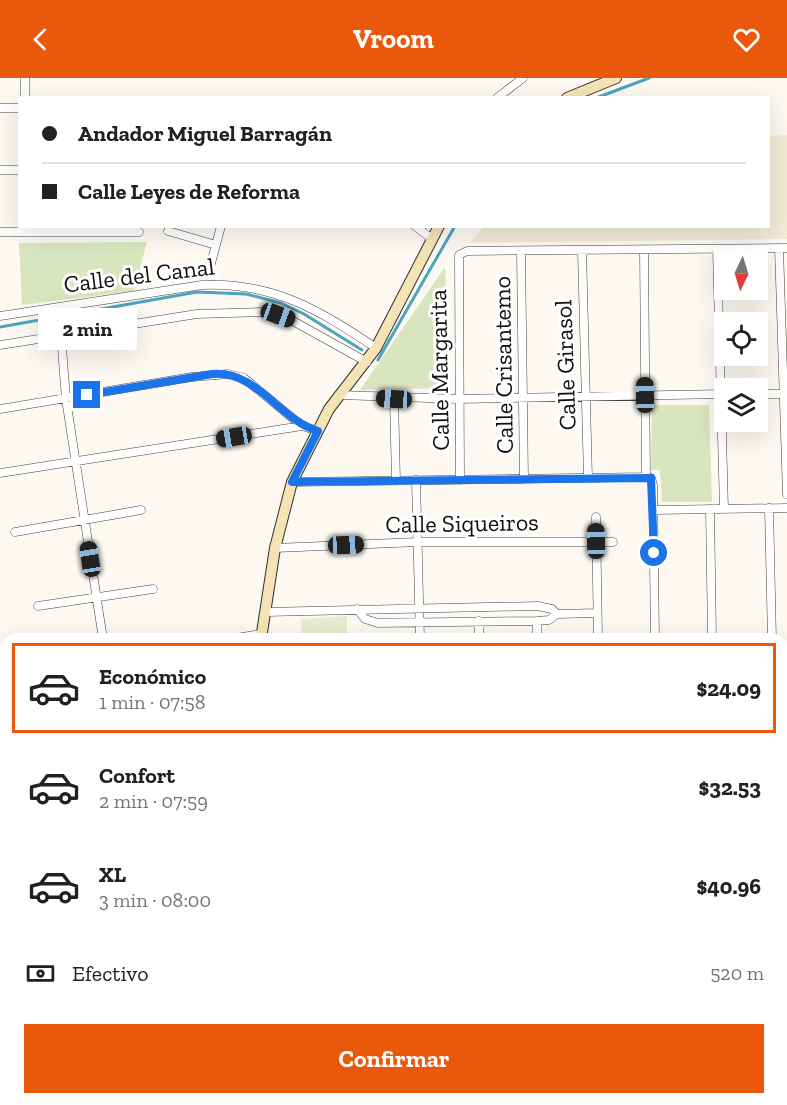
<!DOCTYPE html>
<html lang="es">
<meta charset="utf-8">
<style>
:root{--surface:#fff;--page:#f6f6f6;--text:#202124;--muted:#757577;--line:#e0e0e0;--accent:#ea580c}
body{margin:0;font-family:"Zilla Slab",serif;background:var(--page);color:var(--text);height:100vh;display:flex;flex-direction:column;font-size:22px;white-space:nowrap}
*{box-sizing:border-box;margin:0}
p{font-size:20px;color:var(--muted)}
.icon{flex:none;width:33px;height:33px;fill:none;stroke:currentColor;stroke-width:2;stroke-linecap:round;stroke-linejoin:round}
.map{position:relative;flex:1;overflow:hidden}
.panel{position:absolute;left:0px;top:555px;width:788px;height:472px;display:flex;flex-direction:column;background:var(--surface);border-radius:18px 18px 0 0;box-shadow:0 6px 24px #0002}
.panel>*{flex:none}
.top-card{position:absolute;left:18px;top:18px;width:752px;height:132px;border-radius:0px;box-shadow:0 6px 24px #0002;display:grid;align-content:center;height:132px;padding:0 24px;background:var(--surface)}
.needle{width:39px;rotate:184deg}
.controls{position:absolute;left:714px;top:168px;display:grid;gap:12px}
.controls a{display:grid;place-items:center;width:54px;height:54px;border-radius:0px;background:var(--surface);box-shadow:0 6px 24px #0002;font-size:30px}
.end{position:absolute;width:27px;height:27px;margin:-14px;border:8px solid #1a73e8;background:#fff;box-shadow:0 0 0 3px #fff}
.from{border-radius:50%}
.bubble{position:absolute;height:42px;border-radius:0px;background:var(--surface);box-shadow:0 6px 24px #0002;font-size:20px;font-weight:700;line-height:42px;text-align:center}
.car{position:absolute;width:18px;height:36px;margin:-18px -9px;border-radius:8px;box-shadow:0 0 4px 2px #0007;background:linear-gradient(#222 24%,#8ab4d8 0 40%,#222 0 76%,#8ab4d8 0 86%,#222 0)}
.top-card b{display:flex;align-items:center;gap:21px;height:57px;font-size:22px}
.top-card b+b{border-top:2px solid var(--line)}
.top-card i{width:15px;height:15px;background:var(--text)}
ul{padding:10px 0 0;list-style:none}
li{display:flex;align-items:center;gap:18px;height:90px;margin:0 12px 9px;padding:0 12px;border:3px solid transparent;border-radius:0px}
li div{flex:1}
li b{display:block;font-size:22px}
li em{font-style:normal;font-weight:700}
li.current{border-color:var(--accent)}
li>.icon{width:54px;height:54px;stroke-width:1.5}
.pay{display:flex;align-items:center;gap:15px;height:66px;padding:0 24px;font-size:22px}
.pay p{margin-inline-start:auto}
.action{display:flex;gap:12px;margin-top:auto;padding:12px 24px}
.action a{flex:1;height:69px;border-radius:0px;background:var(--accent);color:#fff;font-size:24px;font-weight:700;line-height:69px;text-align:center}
header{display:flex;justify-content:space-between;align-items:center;height:78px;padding:0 24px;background:var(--accent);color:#fff;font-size:27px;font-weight:700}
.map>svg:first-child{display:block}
.farmland{fill:#f1ead5}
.green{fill:#d9e5bf}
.pitch{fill:#e8edd0}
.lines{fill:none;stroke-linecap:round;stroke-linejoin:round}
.stream{stroke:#4ca5be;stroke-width:3}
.street-casing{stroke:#424242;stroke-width:9}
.secondary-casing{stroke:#313131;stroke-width:12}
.street{stroke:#fff;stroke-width:8}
.secondary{stroke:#f6e3b5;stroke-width:10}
.route{stroke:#1a73e8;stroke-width:8}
.labels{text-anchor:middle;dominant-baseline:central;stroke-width:6;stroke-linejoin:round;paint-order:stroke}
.street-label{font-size:24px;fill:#0f0f0f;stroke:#fff}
</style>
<header><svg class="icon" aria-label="back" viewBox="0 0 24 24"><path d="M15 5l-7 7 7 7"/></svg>Vroom<svg class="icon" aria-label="heart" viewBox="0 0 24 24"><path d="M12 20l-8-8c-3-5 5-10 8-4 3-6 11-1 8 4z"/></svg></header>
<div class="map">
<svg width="787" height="1027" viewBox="0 0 787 1027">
<rect width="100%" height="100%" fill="#fdf9f2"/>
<path class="farmland" d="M 787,57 L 787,161 L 469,165 L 484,149 L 768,148 L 768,58 Z"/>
<path class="green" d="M 147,164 L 134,213 L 22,227 L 19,165 Z
M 445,189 L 450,310 L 360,312 Z
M 652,327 L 709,327 L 712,424 L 662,424 L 660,392 L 651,392 Z"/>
<path class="pitch" d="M 347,538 L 347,561 L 302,561 L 301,541 Z"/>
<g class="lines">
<path class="stream" d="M 596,20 L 649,0
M 0,249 L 197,214 L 246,216 L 281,225 L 304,236 L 362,272
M 378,282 L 455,148"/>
<g class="street-casing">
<path id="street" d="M 25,20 L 25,0
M 497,20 L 523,0
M 0,30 L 20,30
M 0,92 L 20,92
M 415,148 L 432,161
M 168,153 L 216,167
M 0,154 L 139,154
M 779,170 L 787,416
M 717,171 L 724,431
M 644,172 L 646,399
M 582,173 L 588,400
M 521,174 L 524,401
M 210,189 L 221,148
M 0,238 L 202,207 C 274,204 319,232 376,270
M 61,257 L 66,321 L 103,561
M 0,267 L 197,236 L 262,234 L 293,243 L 367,284
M 758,316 L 787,316
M 339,317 L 458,321 L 724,316
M 394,320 L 396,403
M 0,331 L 192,299 L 228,296 L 244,300 L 302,348 L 318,353
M 0,395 L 302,348
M 646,399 L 651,400 L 653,407 L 655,561
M 416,402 L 420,561
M 460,402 L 459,177 L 467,173 L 787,170
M 292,404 L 646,399
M 769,430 L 772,561
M 710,431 L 712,561
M 654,432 L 787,430
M 596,439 L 598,561
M 15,454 L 141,432
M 275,470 L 418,464 L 613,464
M 38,528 L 153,511
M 357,531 L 365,541 L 378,545 L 537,543 L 549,542 L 557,536 L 597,535
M 265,534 L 538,528 L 552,531 L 557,536
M 479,543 L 479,561
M 537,543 L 537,561
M 230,561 L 261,556
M 0,597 L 6,596
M 782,638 L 787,637
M 782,694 L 787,694
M 782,751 L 787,751
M 0,797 L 6,796
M 782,832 L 782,877
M 0,859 L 6,858
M 0,933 L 6,932
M 782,983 L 787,983
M 134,1027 L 134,1022
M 419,1027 L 419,1022
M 546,1027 L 546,1022
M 621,1027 L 621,1022
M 711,1027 L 711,1022
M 751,1027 L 751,1022"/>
</g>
<g class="secondary-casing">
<path id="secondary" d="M 567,20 L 616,0
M 261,561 L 275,470 L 292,404 L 329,331 L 376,270 L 439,148
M 782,861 L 787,861
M 782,877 L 787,877
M 0,1002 L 6,1001
M 276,1027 L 276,1022"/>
</g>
<use href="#street" class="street"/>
<use href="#secondary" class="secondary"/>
</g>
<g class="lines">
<path class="route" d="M 87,317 L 212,296 C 257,292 278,341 318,353 L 292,404 L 651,400 L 654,475"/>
</g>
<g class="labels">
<g class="street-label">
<text transform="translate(139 197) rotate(-7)">Calle del Canal</text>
<text transform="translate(503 287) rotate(-91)">Calle Crisantemo</text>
<text transform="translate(565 287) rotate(-92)">Calle Girasol</text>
<text transform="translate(439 292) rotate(-91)">Calle Margarita</text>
<text transform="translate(462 445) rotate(-1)">Calle Siqueiros</text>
</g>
</g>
</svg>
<div class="controls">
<a><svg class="needle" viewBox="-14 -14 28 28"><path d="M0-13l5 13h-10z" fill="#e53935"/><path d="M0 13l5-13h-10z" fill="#757577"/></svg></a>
<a><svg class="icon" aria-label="locate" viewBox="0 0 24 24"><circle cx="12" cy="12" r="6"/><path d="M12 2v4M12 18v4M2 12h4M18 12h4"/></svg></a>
<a><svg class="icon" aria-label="layers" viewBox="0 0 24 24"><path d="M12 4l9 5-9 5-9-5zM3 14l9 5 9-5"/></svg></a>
</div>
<i class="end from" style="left:654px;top:475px"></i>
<i class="end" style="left:87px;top:317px"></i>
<div class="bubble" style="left:38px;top:230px;width:99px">2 min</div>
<i class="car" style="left:278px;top:237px;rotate:110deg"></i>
<i class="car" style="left:645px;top:317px;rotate:359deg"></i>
<i class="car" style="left:394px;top:321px;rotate:273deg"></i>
<i class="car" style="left:234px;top:359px;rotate:261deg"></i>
<i class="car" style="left:596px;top:463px;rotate:359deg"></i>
<i class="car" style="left:346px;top:467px;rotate:88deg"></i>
<i class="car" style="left:90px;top:481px;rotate:351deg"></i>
<div class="top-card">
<b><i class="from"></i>Andador Miguel Barragán</b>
<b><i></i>Calle Leyes de Reforma</b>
</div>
<section class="panel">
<ul>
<li class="current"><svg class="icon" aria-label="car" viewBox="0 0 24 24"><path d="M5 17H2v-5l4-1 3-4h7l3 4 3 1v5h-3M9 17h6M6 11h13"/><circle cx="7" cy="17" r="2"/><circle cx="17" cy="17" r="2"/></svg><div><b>Económico</b><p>1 min · 07:58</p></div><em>$24.09</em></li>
<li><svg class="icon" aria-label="car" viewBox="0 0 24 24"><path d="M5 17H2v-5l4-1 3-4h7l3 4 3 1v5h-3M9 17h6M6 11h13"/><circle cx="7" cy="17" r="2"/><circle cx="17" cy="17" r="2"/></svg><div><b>Confort</b><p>2 min · 07:59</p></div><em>$32.53</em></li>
<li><svg class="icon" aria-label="car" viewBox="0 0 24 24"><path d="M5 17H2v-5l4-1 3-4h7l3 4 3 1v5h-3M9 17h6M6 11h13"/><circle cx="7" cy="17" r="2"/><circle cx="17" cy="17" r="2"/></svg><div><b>XL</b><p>3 min · 08:00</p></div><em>$40.96</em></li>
</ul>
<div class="pay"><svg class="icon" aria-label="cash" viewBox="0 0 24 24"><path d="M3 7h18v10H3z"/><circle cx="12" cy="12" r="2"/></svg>Efectivo<p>520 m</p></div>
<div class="action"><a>Confirmar</a></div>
</section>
</div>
